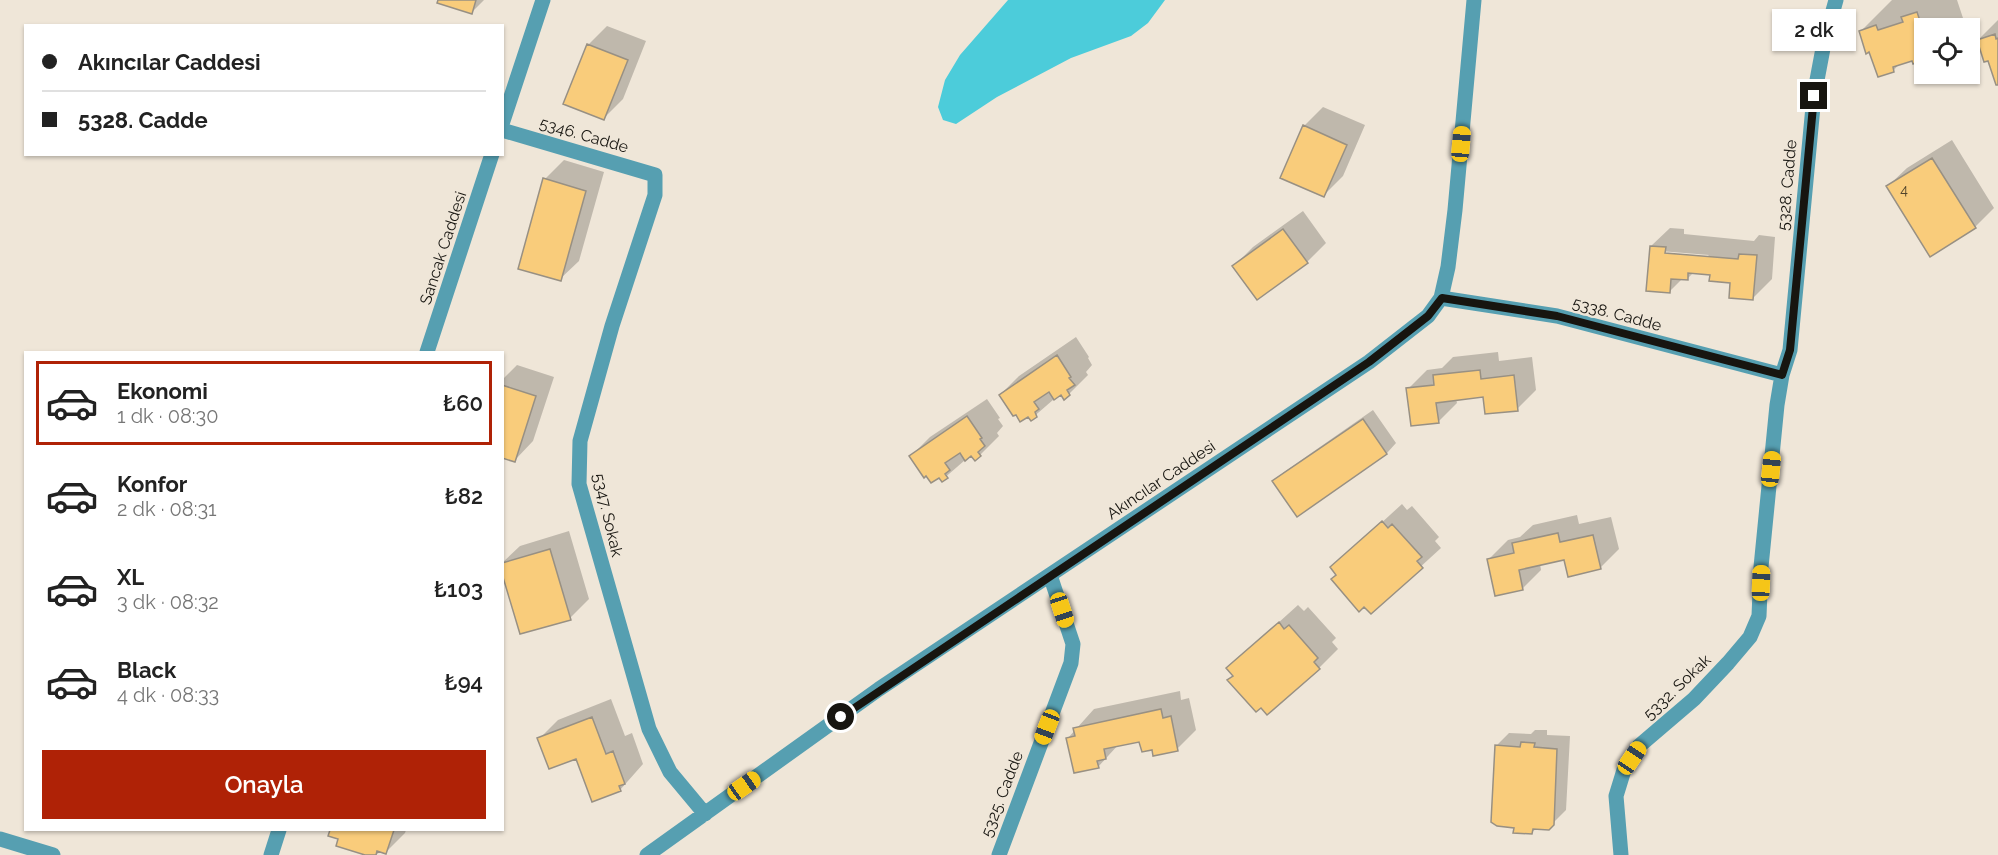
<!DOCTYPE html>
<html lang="tr">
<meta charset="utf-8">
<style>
:root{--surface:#fff;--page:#f6f6f6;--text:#222;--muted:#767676;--line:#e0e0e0;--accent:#af2206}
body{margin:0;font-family:Raleway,sans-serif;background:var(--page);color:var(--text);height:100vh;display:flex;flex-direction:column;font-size:22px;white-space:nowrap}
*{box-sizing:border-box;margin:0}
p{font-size:20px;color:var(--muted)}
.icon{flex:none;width:33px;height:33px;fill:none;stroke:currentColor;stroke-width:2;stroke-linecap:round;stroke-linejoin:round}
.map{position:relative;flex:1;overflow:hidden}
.side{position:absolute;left:24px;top:351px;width:480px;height:480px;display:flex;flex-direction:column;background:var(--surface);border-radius:0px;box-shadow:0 2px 4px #0004}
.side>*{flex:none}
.top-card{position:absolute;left:24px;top:24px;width:480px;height:132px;border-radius:0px;box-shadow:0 2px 4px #0004;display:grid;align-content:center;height:132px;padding:0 18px;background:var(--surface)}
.controls{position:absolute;left:1914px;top:18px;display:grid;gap:12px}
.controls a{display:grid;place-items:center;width:66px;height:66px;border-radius:0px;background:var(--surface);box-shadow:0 2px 4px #0004;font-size:30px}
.end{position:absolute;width:27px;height:27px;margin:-14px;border:8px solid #171510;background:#fff;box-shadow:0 0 0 3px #fff}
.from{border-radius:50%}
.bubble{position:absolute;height:42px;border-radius:0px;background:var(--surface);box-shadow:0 2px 4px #0004;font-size:20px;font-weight:600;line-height:42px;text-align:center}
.car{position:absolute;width:18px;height:36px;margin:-18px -9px;border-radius:8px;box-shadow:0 0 4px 2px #0007;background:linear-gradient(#f5c518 24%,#345 0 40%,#f5c518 0 76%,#345 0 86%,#f5c518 0)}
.top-card b{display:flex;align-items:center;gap:21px;height:57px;font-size:22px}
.top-card b+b{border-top:2px solid var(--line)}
.top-card i{width:15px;height:15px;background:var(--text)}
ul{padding:10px 0 0;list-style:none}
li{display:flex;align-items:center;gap:18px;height:84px;margin:0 12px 9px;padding:0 6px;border:3px solid transparent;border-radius:0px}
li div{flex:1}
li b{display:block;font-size:22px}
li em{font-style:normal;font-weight:600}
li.selected{border-color:var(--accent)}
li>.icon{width:54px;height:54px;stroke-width:1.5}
.cta{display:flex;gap:12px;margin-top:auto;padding:12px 18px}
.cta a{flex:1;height:69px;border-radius:0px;background:var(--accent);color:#fff;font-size:24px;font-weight:600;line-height:69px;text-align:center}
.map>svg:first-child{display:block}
.water{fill:#4cccda}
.shadow{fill:#0003;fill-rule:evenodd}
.building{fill:#f9cc7b;stroke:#989083;stroke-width:1.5}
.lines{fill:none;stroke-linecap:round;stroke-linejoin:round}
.minor{stroke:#569fb1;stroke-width:15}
.route{stroke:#171510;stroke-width:8}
.labels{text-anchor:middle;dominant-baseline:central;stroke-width:4.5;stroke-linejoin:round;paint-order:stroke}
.number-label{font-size:14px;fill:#50432b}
.street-label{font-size:16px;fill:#171510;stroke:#efe6d8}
</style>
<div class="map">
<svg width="1998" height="855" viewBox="0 0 1998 855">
<rect width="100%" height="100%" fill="#efe6d8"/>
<path class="water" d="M 1008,0 L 1165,0 L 1148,23 L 1131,36 L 1071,58 L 997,97 L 956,124 L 943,120 L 938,107 L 945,80 L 960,55 Z"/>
<path class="shadow" d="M 439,0 L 484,0 L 471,13 Z
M 1892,0 L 1957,0 L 1965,24 L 1960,28 L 1924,28 L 1924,59 L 1914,62 L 1913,59 L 1901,62 L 1893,71 L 1870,51 L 1860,32 Z
M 1998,20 L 1998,83 L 1989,59 L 1978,40 Z
M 607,26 L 646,41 L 623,99 L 604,118 L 588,45 Z
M 1323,107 L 1365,125 L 1343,176 L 1324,195 L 1304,126 Z
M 1952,140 L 1994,208 L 1975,227 L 1888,186 L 1907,168 Z
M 564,160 L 604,172 L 579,261 L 560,279 L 545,179 Z
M 1303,211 L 1326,243 L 1307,262 L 1257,298 L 1234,266 L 1253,247 Z
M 1670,228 L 1684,229 L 1684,234 L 1754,241 L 1759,235 L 1775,237 L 1772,279 L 1753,298 L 1732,282 L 1711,274 L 1694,272 L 1687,279 L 1683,278 L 1670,291 L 1651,246 ZM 1660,251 L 1709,255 L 1706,258 L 1660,254 Z
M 1076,337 L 1089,357 L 1088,358 L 1092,365 L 1086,372 L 1088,375 L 1069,394 L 1064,397 L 1061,393 L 1031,419 L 1000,395 L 1019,376 Z
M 1498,352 L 1499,361 L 1532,357 L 1536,390 L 1517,409 L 1484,396 L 1456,399 L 1457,403 L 1438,422 L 1408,389 L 1427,370 L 1442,368 L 1453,357 Z
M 517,365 L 554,377 L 533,441 L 515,460 L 502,456 L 502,380 Z
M 987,399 L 1000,418 L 998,419 L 1003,426 L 997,433 L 999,436 L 980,455 L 972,454 L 942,480 L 911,456 L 930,437 Z
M 1373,410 L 1396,443 L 1387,453 L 1298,514 L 1274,481 L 1284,472 Z
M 1402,504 L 1407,510 L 1412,506 L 1439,537 L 1435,541 L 1441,548 L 1371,612 L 1332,568 Z
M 1577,515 L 1579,524 L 1611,517 L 1619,549 L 1600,568 L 1566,558 L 1540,564 L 1541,570 L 1522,589 L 1489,559 L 1508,540 L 1520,537 L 1533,525 Z
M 569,531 L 589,599 L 570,618 L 502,563 L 520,546 Z
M 1298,605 L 1304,611 L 1308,607 L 1336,638 L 1332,642 L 1338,649 L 1319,668 L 1234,675 L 1228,668 Z
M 1180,691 L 1181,700 L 1189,698 L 1196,730 L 1177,749 L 1153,748 L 1141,740 L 1119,744 L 1098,767 L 1068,738 L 1094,709 Z
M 611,699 L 625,736 L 632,733 L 643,764 L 620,790 L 577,757 L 539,739 L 558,720 Z
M 1535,730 L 1547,730 L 1547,735 L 1570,736 L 1566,810 L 1548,828 L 1537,828 L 1532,832 L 1496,746 L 1509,733 L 1531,734 Z
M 331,830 L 406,830 L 405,833 L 386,852 L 381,851 L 376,855 L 370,855 L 340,838 L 330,835 Z"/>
<path class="building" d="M 438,0 L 476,0 L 472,14 L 437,3 Z
M 1917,12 L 1924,33 L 1924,60 L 1913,64 L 1912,61 L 1893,67 L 1894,72 L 1878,77 L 1869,52 L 1866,54 L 1859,31 L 1876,25 L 1878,30 L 1903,22 L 1901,17 Z
M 1995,34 L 1996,39 L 1998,38 L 1998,85 L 1996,85 L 1988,61 L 1984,62 L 1977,40 Z
M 587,44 L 628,60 L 604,120 L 563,104 Z
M 1303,125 L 1347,145 L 1324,197 L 1280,178 Z
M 1932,158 L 1976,228 L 1930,257 L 1886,186 Z
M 543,178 L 586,191 L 561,281 L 518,269 Z
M 1283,229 L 1308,263 L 1257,300 L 1232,266 Z
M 1650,246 L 1666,247 L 1665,253 L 1738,259 L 1739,254 L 1757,255 L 1753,300 L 1729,298 L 1730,283 L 1709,281 L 1710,275 L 1688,273 L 1688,280 L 1671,279 L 1670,293 L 1646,291 Z
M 1057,355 L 1071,377 L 1069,378 L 1075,385 L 1067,390 L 1070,395 L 1064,400 L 1061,395 L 1054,400 L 1049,392 L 1034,402 L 1039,409 L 1035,412 L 1037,417 L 1031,421 L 1028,417 L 1020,422 L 1016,415 L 1013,416 L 999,395 Z
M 1480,370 L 1481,379 L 1514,375 L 1518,411 L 1485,414 L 1483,397 L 1436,403 L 1439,423 L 1411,426 L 1406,388 L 1434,385 L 1433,375 Z
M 502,385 L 536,396 L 515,462 L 502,458 Z
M 967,416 L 982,438 L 980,439 L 985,446 L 978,452 L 981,456 L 975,461 L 971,456 L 965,461 L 960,453 L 945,463 L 950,470 L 945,474 L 948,478 L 942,482 L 939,478 L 931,483 L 926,476 L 924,478 L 909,456 Z
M 1363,419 L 1387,454 L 1297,517 L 1272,481 Z
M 1382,521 L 1388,528 L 1392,524 L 1422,557 L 1417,561 L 1423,568 L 1371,614 L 1364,607 L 1359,612 L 1331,579 L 1336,575 L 1330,567 Z
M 1558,533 L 1560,542 L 1593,535 L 1601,569 L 1568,577 L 1564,560 L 1519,570 L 1523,590 L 1495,596 L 1487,559 L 1514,553 L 1512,543 Z
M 550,549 L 571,620 L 520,634 L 502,574 L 502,563 Z
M 1279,622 L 1284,629 L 1289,625 L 1318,658 L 1314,662 L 1320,669 L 1267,715 L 1261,708 L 1256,712 L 1227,680 L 1233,676 L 1226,668 Z
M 1161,709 L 1163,718 L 1171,716 L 1178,751 L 1153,756 L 1152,750 L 1142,752 L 1139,742 L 1104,749 L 1106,759 L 1097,761 L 1099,768 L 1074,773 L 1066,738 L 1075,736 L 1073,728 Z
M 592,717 L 606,754 L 613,751 L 625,784 L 619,786 L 621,791 L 592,802 L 576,759 L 549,769 L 537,738 Z
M 1521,742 L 1535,743 L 1534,747 L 1557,749 L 1554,825 L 1549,830 L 1533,829 L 1532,834 L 1513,833 L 1514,828 L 1497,826 L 1491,822 L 1495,745 L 1520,747 Z
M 330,830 L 394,830 L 386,854 L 377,851 L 376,855 L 365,855 L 336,846 L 338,839 L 328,836 Z"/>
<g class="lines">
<path class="minor" d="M 502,124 L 543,0
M 502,130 L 655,175 L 655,195 L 612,326 L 580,441 L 579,484 L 649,729 L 670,772 L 705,814
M 1441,298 L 1557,316 L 1782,375
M 427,352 L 492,154
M 0,839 L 53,855
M 271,855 L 279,830
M 647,855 L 879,689 L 1369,362 L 1428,316 L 1441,298 L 1448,267 L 1455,210 L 1474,0
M 999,855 L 1071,663 L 1073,644 L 1050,575
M 1621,855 L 1616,796 L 1624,770 L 1639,746 L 1694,699 L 1728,663 L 1750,637 L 1759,616 L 1761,567 L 1777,405 L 1782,375 L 1790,350 L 1814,96 L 1824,43 L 1836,0"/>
</g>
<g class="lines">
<path class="route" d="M 841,717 L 1369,362 L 1428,316 L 1442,298 L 1557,316 L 1782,375 L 1790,350 L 1814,96"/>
</g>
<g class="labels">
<g class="number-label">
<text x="1904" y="190">4</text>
</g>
<g class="street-label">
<text transform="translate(584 135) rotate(16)">5346. Cadde</text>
<text transform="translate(1787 185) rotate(-85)">5328. Cadde</text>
<text transform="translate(443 248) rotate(-72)">Sancak Caddesi</text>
<text transform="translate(1617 314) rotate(15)">5338. Cadde</text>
<text transform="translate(1161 480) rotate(-34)">Akıncılar Caddesi</text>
<text transform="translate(608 515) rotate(77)">5347. Sokak</text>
<text transform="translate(1677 687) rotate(-44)">5332. Sokak</text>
<text transform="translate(1002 794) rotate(-69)">5325. Cadde</text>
</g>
</g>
</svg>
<div class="controls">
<a><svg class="icon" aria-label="locate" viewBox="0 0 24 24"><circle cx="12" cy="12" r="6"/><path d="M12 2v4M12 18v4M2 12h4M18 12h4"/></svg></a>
</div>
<i class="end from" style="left:841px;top:717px"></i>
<i class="end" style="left:1814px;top:96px"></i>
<div class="bubble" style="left:1772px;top:9px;width:84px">2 dk</div>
<i class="car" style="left:1461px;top:144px;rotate:5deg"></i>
<i class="car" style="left:1771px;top:469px;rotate:6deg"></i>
<i class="car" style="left:1761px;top:583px;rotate:2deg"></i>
<i class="car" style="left:1062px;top:610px;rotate:162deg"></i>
<i class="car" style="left:1047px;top:727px;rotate:201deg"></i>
<i class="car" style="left:1632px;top:758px;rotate:34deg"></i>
<i class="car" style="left:744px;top:786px;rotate:55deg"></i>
<div class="top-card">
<b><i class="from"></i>Akıncılar Caddesi</b>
<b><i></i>5328. Cadde</b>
</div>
<section class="side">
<ul>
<li class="selected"><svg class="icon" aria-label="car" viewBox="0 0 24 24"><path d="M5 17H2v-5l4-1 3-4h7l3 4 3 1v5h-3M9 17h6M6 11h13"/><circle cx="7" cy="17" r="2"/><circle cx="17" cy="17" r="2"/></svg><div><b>Ekonomi</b><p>1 dk · 08:30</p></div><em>₺60</em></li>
<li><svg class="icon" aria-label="car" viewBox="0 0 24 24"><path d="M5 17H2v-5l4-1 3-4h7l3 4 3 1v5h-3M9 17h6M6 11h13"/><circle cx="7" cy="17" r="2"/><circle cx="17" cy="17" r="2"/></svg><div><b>Konfor</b><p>2 dk · 08:31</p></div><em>₺82</em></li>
<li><svg class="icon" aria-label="car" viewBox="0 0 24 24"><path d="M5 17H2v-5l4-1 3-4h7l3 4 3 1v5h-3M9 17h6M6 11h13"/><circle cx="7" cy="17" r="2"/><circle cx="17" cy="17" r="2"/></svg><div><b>XL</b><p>3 dk · 08:32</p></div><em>₺103</em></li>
<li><svg class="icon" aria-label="car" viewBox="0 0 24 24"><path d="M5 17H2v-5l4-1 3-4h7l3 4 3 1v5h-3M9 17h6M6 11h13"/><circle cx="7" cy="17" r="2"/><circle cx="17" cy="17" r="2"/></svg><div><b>Black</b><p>4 dk · 08:33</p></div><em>₺94</em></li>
</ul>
<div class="cta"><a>Onayla</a></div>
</section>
</div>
